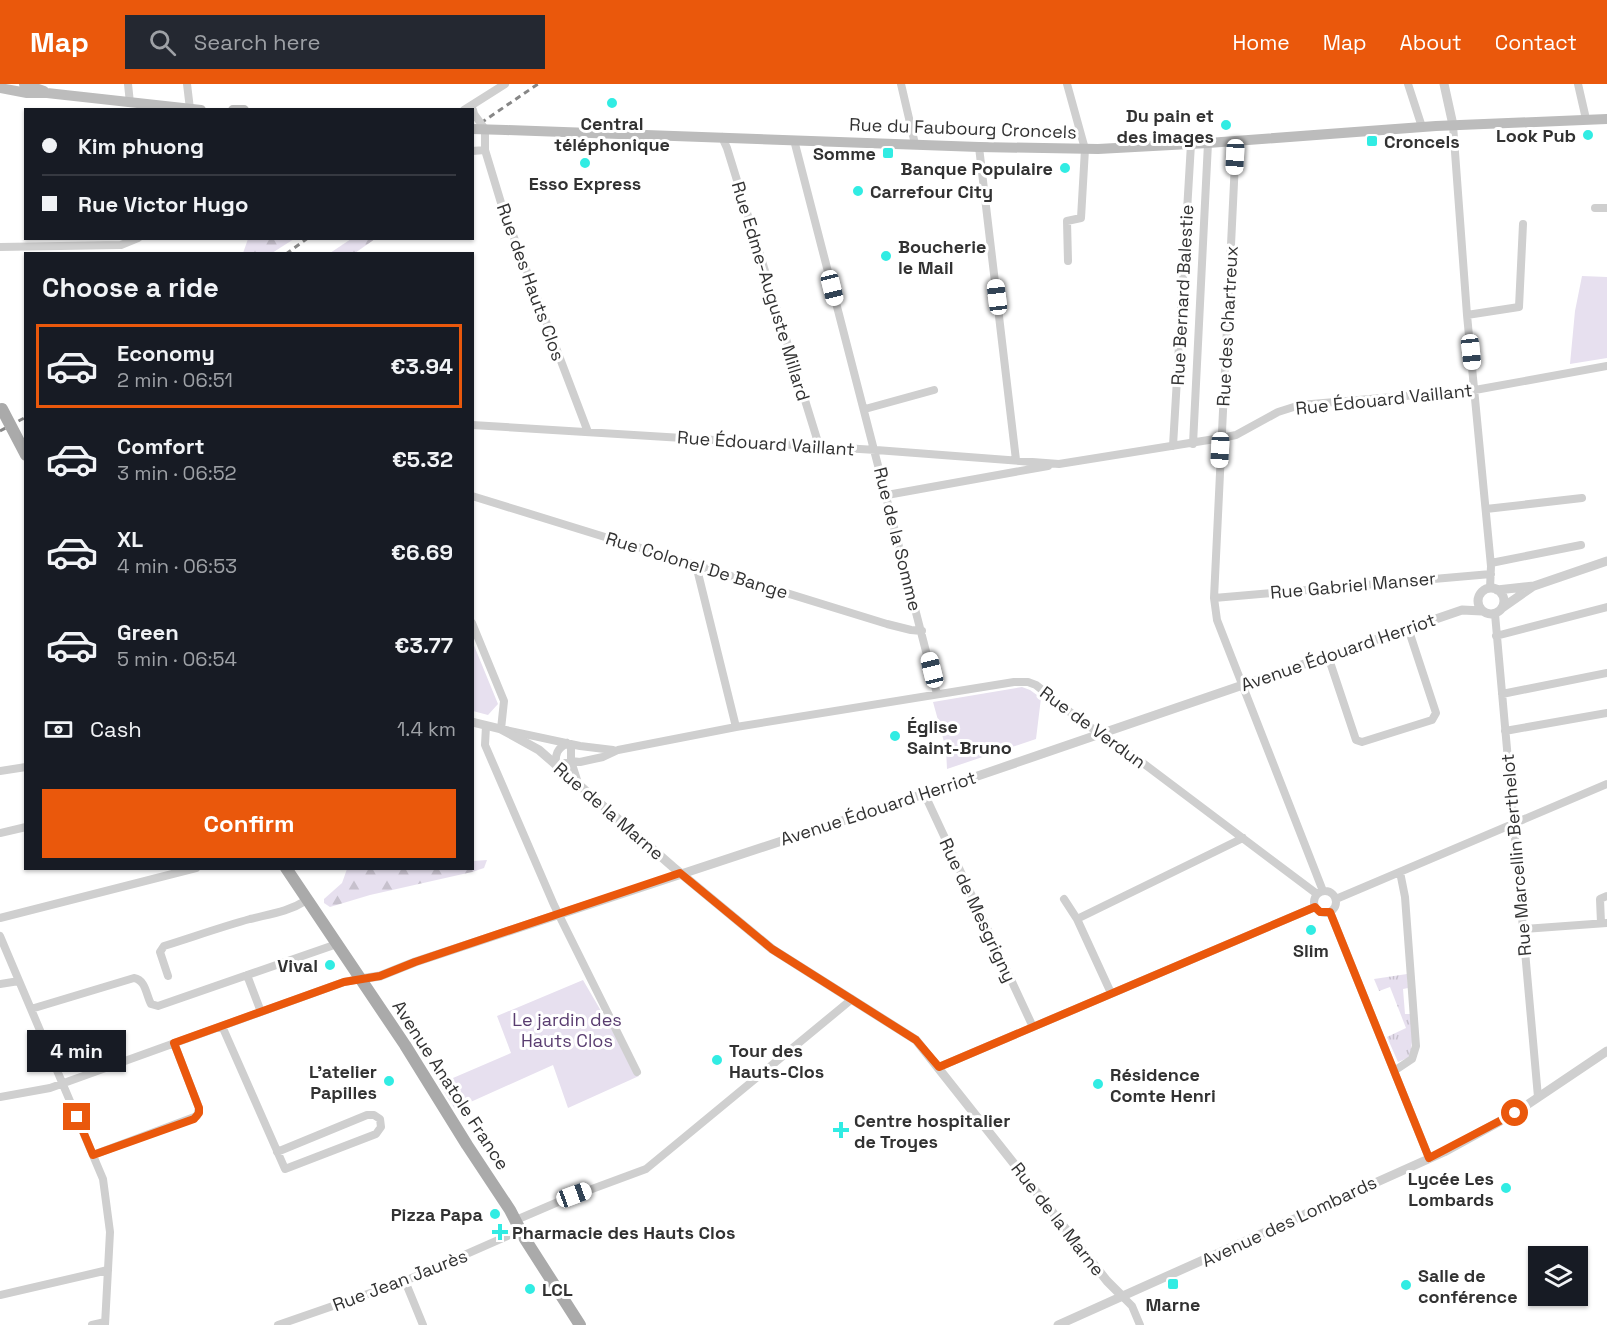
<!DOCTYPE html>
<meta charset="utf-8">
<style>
:root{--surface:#171b24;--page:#242831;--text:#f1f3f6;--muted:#9ea1a6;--line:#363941;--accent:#ea580c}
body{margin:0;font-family:"Space Grotesk",sans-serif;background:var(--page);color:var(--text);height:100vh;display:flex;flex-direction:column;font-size:22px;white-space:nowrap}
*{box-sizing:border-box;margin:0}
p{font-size:20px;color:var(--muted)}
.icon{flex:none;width:33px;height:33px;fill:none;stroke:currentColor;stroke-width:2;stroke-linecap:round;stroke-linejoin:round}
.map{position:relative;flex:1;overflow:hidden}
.drawer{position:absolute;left:24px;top:168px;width:450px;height:618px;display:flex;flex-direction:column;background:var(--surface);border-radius:0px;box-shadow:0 2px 4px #0004}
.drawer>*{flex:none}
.hud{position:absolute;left:24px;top:24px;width:450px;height:132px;border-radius:0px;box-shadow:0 2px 4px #0004;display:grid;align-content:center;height:132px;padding:0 18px;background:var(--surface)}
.buttons{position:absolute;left:1528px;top:1162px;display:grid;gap:12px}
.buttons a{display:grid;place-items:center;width:60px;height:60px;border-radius:0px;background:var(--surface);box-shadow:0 2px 4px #0004;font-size:30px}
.end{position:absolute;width:27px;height:27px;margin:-14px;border:8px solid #ea580c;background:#fff;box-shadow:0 0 0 3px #fff}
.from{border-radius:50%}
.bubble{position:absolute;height:42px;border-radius:0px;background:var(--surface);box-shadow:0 2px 4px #0004;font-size:20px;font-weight:800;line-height:42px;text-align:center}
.car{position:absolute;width:18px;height:36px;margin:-18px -9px;border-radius:8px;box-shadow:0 0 4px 2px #0007;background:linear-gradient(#fff 24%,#345 0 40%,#fff 0 76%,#345 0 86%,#fff 0)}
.hud b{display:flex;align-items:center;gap:21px;height:57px;font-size:22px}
.hud b+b{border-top:2px solid var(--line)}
.hud i{width:15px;height:15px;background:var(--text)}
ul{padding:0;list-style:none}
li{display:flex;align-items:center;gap:18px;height:84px;margin:0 12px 9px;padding:0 6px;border:3px solid transparent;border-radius:0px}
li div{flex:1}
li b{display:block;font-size:22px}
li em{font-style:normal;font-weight:800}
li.on{border-color:var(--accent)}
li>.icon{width:54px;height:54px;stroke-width:1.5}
h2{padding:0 18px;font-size:27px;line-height:72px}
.pay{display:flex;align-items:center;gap:15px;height:66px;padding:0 18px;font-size:22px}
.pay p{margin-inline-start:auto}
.primary-button{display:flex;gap:12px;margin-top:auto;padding:12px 18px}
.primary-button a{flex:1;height:69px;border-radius:0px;background:var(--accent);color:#fff;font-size:24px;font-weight:800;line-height:69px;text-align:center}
header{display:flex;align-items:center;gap:36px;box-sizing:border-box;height:84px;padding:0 30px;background:var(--accent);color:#fff}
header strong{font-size:28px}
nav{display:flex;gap:33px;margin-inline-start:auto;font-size:21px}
.search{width:420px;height:54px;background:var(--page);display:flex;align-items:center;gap:15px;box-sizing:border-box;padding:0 21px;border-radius:0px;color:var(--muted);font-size:22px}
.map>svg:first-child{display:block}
.grass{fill:url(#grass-tufts)}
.forest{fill:url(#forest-firs)}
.green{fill:#e7e0ef}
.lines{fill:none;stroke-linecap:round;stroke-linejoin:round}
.minor{stroke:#cfcfcf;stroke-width:8}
.tertiary{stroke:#cfcfcf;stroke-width:9}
.secondary{stroke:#bcbcbc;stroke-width:10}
.primary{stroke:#aaa;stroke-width:12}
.rail{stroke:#878787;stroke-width:3;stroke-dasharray:6 4.5;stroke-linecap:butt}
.minor-bridge{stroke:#cfcfcf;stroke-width:8}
.secondary-bridge{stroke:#bcbcbc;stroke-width:10}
.primary-bridge{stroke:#aaa;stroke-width:12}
.route{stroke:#ea580c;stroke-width:8}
.poi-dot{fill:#31ece3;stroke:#fff;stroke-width:2}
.labels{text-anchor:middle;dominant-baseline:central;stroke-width:6;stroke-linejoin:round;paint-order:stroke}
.poi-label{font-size:18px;font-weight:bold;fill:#323232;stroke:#fff;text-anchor:start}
.street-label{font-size:18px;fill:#323232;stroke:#fff}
.park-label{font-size:18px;fill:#593d70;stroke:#fff}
</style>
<header>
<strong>Map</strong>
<div class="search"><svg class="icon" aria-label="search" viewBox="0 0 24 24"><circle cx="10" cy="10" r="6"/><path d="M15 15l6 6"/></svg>Search here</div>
<nav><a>Home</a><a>Map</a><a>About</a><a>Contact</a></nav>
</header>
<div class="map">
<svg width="1607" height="1241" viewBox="0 0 1607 1241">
<defs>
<pattern id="grass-tufts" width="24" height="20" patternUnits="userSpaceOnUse" patternTransform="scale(1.5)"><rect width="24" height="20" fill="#e7e0ef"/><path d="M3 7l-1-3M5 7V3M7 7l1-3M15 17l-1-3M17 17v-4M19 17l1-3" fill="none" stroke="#c7c1cd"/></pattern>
<pattern id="forest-firs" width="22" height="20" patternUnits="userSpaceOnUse" patternTransform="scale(1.5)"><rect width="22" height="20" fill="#e7e0ef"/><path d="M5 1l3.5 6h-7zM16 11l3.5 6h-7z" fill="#c7c1cd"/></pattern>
</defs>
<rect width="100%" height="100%" fill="#fff"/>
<path class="grass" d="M 1407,890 L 1408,904 L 1403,905 L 1405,930 L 1411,930 L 1413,950 L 1410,973 L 1398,978 L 1387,953 L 1406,944 L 1390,903 L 1379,907 L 1374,895 Z"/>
<path class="forest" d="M 248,155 L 248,154 L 294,155 L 272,169 L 243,169 Z
M 351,155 L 375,155 L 355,169 L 330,169 Z
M 487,776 L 484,784 L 472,788 L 370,811 L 330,823 L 324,819 L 324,815 L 342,799 L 347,785 L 472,784 L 473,777 Z"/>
<path class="green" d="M 1582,192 L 1607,193 L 1607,274 L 1570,280 L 1575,227 Z
M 473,559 L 498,620 L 488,631 L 473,627 Z
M 1022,603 L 1030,606 L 1041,614 L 1036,655 L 947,685 L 946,665 L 933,618 Z
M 583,896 L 639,992 L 568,1024 L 553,981 L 455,1025 L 439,1000 L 511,969 L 497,932 Z"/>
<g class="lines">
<path class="minor" d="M 128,0 L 130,19
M 187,0 L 190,25
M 901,0 L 915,60
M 1067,0 L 1085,65 L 1081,134 L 1067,137 L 1068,177
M 1408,0 L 1422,43
M 1578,0 L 1586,35
M 464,26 L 505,0
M 1453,41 L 1467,231 L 1491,482 L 1490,504
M 485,45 L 485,66 L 502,122 L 588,348
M 722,53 L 727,64 L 817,355 L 818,363
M 794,56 L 937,610
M 1236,57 L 1214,514 L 1217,536 L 1323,807
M 979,63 L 1016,376
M 472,67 L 485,66
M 1595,124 L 1607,124
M 0,163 L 121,161 L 138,154
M 1467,231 L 1519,223 L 1523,140
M 865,325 L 934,306
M 472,341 L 876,366 L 1059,380 L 1221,354 L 1236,351 L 1278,328 L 1300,321 L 1475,306 L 1607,282
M 1193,360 L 1208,59
M 1173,362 L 1191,60
M 887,411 L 1048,382
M 472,412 L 887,540 L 911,546 L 922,547
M 1486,425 L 1582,414
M 1491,479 L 1581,461
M 696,481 L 736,643
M 1214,514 L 1491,490
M 1495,530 L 1538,1013
M 472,539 L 504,617 L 501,645 L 580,662 L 613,666
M 1496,552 L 1607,523
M 1328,572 L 1356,656 L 1362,658 L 1432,636 L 1436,629 L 1408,544
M 1502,610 L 1607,589
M 486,642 L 485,661 L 554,821 L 637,988
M 1505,647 L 1607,629
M 567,659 C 557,665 555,670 556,681 L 571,677 L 580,678 L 603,673 L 618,666 L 736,643 L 1014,598 L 1028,598 L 1036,601 L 1085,640 L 1115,658 L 1317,810
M 567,659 L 571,664 L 571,677 L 578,699
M 0,687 L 26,683
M 924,709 L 1033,943
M 0,749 L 26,743
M1314 818a11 11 0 1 1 22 0a11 11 0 1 1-22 0Z
M 1064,815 L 1077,835 L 1111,909
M 1336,815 L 1607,700
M 1330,828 L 1429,1074
M 0,834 L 196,784
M 1077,835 L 1243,754
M 1601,839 L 1600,815 L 1607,812
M 1523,845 L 1607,839
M 0,852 L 103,1095 L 110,1148 L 105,1241
M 247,891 L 261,928
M 168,892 L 160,868 L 164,862 C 193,853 221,843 250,835 C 270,830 288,828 307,816
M 0,900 L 19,897
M 31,925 L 134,894 C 146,896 146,911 151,920 L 158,922 L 337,860
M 222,942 L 285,1085 L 376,1050 L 381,1043 L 380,1035 L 374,1031 L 367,1031 L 277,1068
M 939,983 L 1315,823
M 1394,987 L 1412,975 L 1416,962 L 1405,813 L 1400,788
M 0,1013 L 50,1004 L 344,898 L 360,895
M 93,1071 L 197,1032 L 199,1024 L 174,959
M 516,1136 L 565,1115 L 646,1085 L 852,915
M 405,1197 L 423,1241
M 0,1211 L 108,1186
M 1122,1212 L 1132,1222 L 1140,1241
M 92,1241 L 105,1238
M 278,1241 L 405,1197 L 521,1146"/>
<path class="tertiary" d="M 1444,0 L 1453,41
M1478 517a13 13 0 1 1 26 0a13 13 0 1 1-26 0Z
M 1497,506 L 1534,502 L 1607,477
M 1502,524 L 1532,503
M 472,638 L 501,645 L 539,666 L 673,783 L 772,865 L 916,956 L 1107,1197 L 1122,1212
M 360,895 L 380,892 L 415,878 L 960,698 L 1462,526 L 1482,527
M 1058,1241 L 1444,1068 L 1515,1029 L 1607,967"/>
<path class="secondary" d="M 24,0 L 44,7
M 0,4 L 27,9 L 47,9 L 201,26
M 233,26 L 244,26
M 506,46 L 979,63 L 1098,65 L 1208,59 L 1436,42 L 1607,35"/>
<path class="primary" d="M 286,784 L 405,961 L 467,1061 L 510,1126 L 525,1155 L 580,1241"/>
<path class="rail" d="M 472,45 L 538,0
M 286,170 L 308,154
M 0,347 L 26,333"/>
<path class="minor-bridge" d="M 473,26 L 474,30 L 485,45"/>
<path class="secondary-bridge" d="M 472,45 L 506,46"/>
<path class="primary-bridge" d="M 2,325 L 26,371"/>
</g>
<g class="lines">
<path class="route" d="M 77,1033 L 93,1071 L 194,1035 L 199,1029 L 199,1024 L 174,959 L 344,898 L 380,892 L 415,878 L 680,789 L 772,865 L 916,956 L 939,983 L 1315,823 L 1320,828 L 1330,828 L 1429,1074 L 1515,1029"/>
</g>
<g class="poi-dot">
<circle cx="612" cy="19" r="6"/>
<circle cx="1226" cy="41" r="6"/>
<circle cx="1588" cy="51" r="6"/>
<rect x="1366" y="51" width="12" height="12" rx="3"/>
<rect x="882" y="63" width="12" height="12" rx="3"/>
<circle cx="585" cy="79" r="6"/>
<circle cx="1065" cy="84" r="6"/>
<circle cx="858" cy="107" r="6"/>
<circle cx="886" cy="172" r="6"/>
<circle cx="895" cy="652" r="6"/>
<circle cx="1311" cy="846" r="6"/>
<circle cx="330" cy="881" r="6"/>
<circle cx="717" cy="976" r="6"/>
<circle cx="389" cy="997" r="6"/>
<circle cx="1098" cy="1000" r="6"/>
<path d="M838 1037h6v6h6v6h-6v6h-6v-6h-6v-6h6z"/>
<circle cx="1506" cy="1104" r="6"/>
<circle cx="495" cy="1130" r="6"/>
<path d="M497 1139h6v6h6v6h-6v6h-6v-6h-6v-6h6z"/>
<rect x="1167" y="1194" width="12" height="12" rx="3"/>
<circle cx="1406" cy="1201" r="6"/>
<circle cx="530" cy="1205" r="6"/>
</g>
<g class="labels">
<g class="poi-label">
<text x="1214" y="31" text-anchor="end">Du pain et<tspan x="1214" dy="21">des images</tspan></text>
<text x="612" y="39" text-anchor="middle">Central<tspan x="612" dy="21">téléphonique</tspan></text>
<text x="1576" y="51" text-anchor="end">Look Pub</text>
<text x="1384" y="57">Croncels</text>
<text x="876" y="69" text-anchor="end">Somme</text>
<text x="1053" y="84" text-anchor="end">Banque Populaire</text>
<text x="585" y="99" text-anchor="middle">Esso Express</text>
<text x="870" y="107">Carrefour City</text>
<text x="898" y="162">Boucherie<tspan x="898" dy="21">le Mail</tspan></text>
<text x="907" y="642">Église<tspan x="907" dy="21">Saint-Bruno</tspan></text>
<text x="1311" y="866" text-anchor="middle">Slim</text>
<text x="318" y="881" text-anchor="end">Vival</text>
<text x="729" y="966">Tour des<tspan x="729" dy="21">Hauts-Clos</tspan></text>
<text x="377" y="987" text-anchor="end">L'atelier<tspan x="377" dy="21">Papilles</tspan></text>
<text x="1110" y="990">Résidence<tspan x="1110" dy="21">Comte Henri</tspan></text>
<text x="854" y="1036">Centre hospitalier<tspan x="854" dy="21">de Troyes</tspan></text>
<text x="1494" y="1094" text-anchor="end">Lycée Les<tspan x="1494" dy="21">Lombards</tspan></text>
<text x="483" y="1130" text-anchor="end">Pizza Papa</text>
<text x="512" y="1148">Pharmacie des Hauts Clos</text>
<text x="1418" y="1191">Salle de<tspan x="1418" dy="21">conférence</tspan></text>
<text x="542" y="1205">LCL</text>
<text x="1173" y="1220" text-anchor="middle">Marne</text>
</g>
<g class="street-label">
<text transform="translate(963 44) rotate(2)">Rue du Faubourg Croncels</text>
<text transform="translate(531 198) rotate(70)">Rue des Hauts Clos</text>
<text transform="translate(771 207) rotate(73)">Rue Edme-Auguste Millard</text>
<text transform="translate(1182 211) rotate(-87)">Rue Bernard Balestie</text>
<text transform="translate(1227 242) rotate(-87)">Rue des Chartreux</text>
<text transform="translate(1384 315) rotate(-6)">Rue Édouard Vaillant</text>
<text transform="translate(766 359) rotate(4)">Rue Édouard Vaillant</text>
<text transform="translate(898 455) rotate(76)">Rue de la Somme</text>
<text transform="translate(697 481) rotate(17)">Rue Colonel De Bange</text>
<text transform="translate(1353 501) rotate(-5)">Rue Gabriel Manser</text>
<text transform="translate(1338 568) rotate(-19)">Avenue Édouard Herriot</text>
<text transform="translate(1093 643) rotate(36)">Rue de Verdun</text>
<text transform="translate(878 724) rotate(-18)">Avenue Édouard Herriot</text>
<text transform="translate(609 727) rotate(41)">Rue de la Marne</text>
<text transform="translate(1516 771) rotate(-95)">Rue Marcellin Berthelot</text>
<text transform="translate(978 826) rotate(65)">Rue de Mesgrigny</text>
<text transform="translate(451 1001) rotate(57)">Avenue Anatole France</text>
<text transform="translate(1058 1135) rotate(52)">Rue de la Marne</text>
<text transform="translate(1289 1137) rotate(-25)">Avenue des Lombards</text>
<text transform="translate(400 1196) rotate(-21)">Rue Jean Jaurès</text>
</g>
<g class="park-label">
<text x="567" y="935">Le jardin des<tspan x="567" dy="21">Hauts Clos</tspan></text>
</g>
</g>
</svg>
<div class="buttons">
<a><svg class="icon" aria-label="layers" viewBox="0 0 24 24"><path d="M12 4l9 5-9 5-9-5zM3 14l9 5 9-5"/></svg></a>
</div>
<i class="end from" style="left:1515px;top:1029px"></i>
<i class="end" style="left:77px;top:1033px"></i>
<div class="bubble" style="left:27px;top:946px;width:99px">4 min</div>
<i class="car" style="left:1235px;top:73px;rotate:183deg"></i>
<i class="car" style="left:832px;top:204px;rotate:166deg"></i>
<i class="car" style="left:997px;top:213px;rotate:353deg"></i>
<i class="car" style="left:1471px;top:268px;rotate:174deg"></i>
<i class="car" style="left:1220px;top:366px;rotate:183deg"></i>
<i class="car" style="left:932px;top:586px;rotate:346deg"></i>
<i class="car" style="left:574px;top:1111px;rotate:70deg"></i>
<div class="hud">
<b><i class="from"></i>Kim phuong</b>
<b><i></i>Rue Victor Hugo</b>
</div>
<section class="drawer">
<h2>Choose a ride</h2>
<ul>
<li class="on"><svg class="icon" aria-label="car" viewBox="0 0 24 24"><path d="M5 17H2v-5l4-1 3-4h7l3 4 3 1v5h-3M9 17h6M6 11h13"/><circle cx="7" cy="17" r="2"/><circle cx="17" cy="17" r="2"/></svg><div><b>Economy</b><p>2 min · 06:51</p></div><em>€3.94</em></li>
<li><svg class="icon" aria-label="car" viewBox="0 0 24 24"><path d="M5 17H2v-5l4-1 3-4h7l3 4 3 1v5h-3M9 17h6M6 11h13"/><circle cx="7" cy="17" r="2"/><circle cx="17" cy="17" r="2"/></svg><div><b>Comfort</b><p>3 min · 06:52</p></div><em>€5.32</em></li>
<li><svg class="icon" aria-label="car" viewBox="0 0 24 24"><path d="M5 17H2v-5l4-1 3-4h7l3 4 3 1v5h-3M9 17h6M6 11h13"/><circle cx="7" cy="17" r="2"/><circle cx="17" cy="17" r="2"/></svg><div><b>XL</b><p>4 min · 06:53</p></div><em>€6.69</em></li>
<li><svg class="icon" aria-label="car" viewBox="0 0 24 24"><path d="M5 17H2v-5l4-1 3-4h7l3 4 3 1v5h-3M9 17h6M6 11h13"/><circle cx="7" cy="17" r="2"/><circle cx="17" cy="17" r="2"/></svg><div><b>Green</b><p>5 min · 06:54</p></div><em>€3.77</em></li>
</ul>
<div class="pay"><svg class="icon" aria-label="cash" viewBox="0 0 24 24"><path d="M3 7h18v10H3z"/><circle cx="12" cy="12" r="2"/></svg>Cash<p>1.4 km</p></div>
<div class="primary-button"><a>Confirm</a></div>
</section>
</div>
